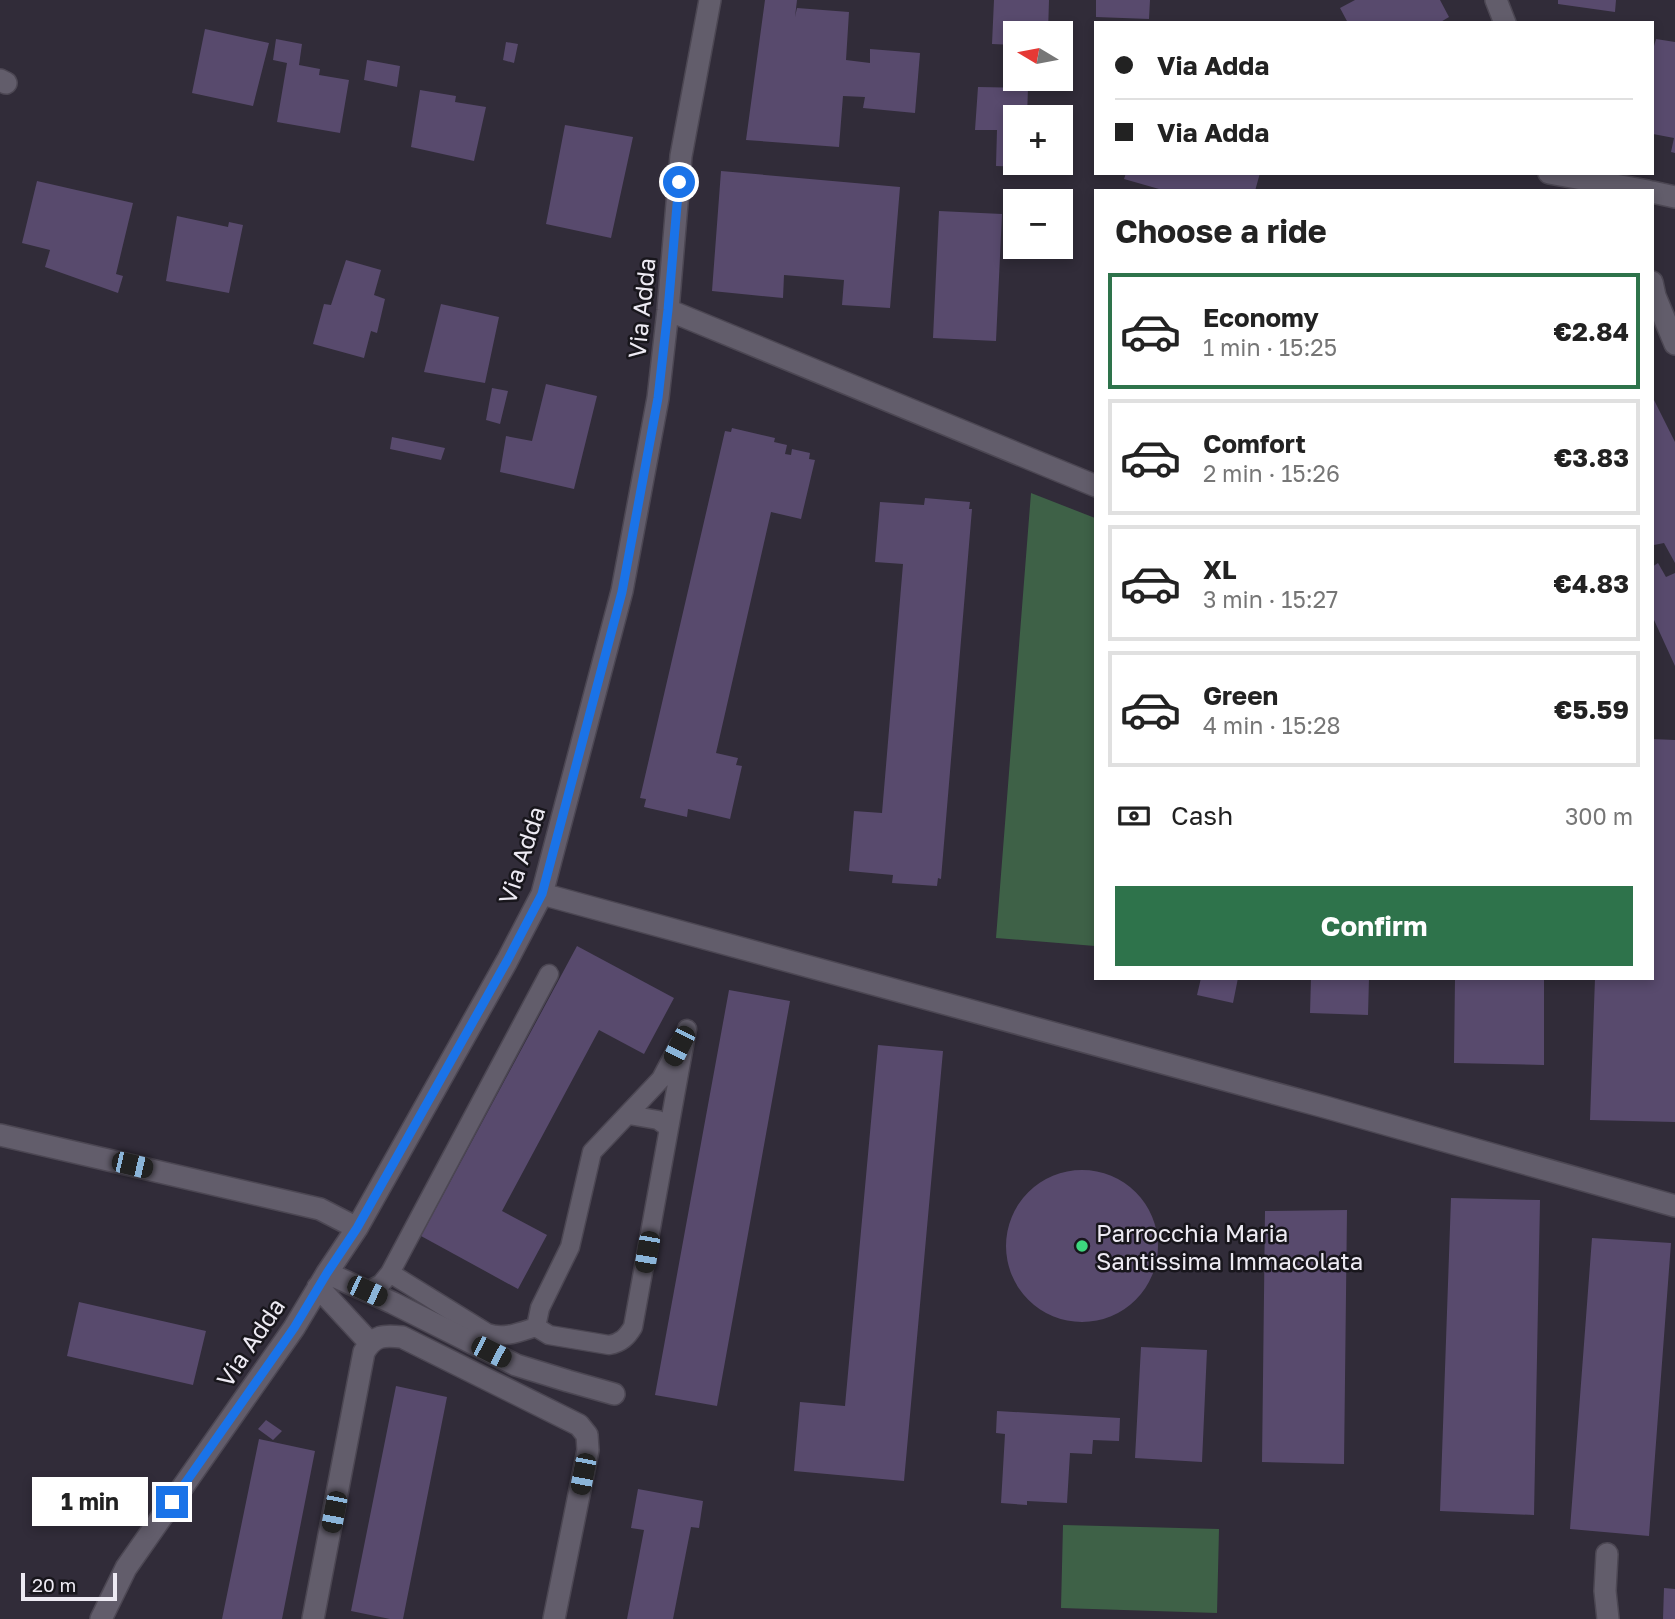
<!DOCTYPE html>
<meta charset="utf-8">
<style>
:root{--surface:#fff;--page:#f6f6f6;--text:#222;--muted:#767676;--line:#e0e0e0;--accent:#2e734b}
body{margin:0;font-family:"Golos Text",sans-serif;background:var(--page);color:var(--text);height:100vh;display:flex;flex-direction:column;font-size:26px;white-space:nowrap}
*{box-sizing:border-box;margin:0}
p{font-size:23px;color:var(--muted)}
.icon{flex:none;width:38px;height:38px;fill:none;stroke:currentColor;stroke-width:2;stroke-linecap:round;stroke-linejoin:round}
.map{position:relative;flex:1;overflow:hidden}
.panel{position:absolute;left:1094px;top:189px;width:560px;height:791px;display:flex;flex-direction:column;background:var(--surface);border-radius:0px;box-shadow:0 4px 10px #0003}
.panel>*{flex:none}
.top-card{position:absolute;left:1094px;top:21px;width:560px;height:154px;border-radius:0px;box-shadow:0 4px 10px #0003;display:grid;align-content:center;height:154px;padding:0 21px;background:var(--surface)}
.needle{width:46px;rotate:280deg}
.tools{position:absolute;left:1003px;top:21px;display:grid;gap:14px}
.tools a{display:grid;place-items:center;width:70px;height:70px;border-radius:0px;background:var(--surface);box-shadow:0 4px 10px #0003;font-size:35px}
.scale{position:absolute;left:21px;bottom:18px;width:96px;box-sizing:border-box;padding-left:7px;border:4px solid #edeaf3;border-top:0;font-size:19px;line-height:24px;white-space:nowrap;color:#edeaf3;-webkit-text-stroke:5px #18161c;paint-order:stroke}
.end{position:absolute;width:32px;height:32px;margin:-16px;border:9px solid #1a73e8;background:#fff;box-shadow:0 0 0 4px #fff}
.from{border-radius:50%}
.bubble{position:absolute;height:49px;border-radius:0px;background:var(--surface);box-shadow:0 4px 10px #0003;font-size:23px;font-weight:700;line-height:49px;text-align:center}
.car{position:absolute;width:21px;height:42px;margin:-21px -10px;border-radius:9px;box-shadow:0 0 5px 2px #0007;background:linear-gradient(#222 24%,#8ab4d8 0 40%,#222 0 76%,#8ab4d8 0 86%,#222 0)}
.top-card b{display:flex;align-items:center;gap:24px;height:66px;font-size:26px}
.top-card b+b{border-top:2px solid var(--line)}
.top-card i{width:18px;height:18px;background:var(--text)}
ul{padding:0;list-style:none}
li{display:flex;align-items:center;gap:21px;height:116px;margin:0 14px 10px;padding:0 7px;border:4px solid var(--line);border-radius:0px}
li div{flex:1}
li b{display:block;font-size:26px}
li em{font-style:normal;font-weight:700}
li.current{border-color:var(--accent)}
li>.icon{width:63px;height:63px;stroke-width:1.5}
h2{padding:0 21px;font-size:32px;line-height:84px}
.pay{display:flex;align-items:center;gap:18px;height:77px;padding:0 21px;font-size:26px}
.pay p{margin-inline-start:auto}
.primary-button{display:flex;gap:14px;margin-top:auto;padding:14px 21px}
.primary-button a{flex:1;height:80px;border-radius:0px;background:var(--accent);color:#fff;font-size:28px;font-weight:700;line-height:80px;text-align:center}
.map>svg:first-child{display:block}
.green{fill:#3e6147}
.building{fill:#584a6d}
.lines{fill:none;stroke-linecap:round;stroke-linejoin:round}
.lane-casing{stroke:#4c4753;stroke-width:21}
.street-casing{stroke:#4c4753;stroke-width:24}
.lane{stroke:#625d6b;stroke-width:18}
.street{stroke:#625d6b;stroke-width:21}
.route{stroke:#1a73e8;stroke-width:9}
.poi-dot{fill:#3dd77e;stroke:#18161c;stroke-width:2.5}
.labels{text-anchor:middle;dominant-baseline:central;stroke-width:5;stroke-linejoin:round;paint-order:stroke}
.street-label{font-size:24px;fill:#edeaf3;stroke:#18161c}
.poi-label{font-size:24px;fill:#edeaf3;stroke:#18161c;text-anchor:start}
</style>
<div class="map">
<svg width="1675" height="1619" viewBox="0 0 1675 1619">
<rect width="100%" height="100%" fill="#312c39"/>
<path class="green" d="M 1031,493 L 1095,518 L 1095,946 L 996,938 Z
M 1063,1525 L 1219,1529 L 1217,1613 L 1061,1608 Z"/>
<path class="building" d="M 765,0 L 797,0 L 795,17 L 797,8 L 849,12 L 846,60 L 870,63 L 870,49 L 920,53 L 915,113 L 863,108 L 865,97 L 843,96 L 839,147 L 746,140 Z
M 994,0 L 1049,0 L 1048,33 L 1015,33 L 1015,45 L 992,44 Z
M 1096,0 L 1150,0 L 1149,19 L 1096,17 Z
M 1355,0 L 1440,0 L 1449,17 L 1439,23 L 1348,23 L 1340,8 Z
M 1558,0 L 1616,0 L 1615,12 L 1558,4 Z
M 205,29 L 269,43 L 253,106 L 192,93 Z
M 276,39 L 302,44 L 299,65 L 320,69 L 319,75 L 349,80 L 340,133 L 277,122 L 287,63 L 273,60 Z
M 1656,39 L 1675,42 L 1675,153 L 1671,152 L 1674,138 L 1653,134 L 1652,132 L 1652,53 Z
M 506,42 L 518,44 L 514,63 L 503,60 Z
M 367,60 L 400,66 L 397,87 L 364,80 Z
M 978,87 L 1028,88 L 1027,117 L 1015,117 L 1015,163 L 1046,163 L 1047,168 L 996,166 L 997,130 L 975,130 Z
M 420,90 L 456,96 L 455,102 L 486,107 L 474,161 L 411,147 Z
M 565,125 L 633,137 L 611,238 L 546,224 Z
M 721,171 L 900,187 L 890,308 L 842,305 L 844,280 L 784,275 L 783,298 L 712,291 Z
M 1126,173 L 1260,173 L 1255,191 L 1166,191 L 1124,179 Z
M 37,181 L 133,203 L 116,274 L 123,276 L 118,293 L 45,267 L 50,250 L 22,243 Z
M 1023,194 L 1048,196 L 1048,201 L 1023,201 Z
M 939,211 L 1002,214 L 996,341 L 933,338 Z
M 177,216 L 228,227 L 229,222 L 243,225 L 229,293 L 166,281 Z
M 346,260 L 381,270 L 374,295 L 385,299 L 377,333 L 371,331 L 364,358 L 313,344 L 324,304 L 331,305 Z
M 441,304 L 499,317 L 485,383 L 424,372 Z
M 546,384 L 597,396 L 574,489 L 500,472 L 506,436 L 532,441 Z
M 492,388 L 508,391 L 500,424 L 486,420 Z
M 1652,396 L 1675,442 L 1675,563 L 1664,543 L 1654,545 L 1652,541 Z
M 732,428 L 775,438 L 774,442 L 787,445 L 785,454 L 791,455 L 792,449 L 810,453 L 809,459 L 815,460 L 801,519 L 771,512 L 716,753 L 738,758 L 736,765 L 742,766 L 730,819 L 688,809 L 687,817 L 644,807 L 646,799 L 640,798 L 725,431 L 731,432 Z
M 392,437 L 445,448 L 441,460 L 390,449 Z
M 925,498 L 970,502 L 969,509 L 972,509 L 941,879 L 938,878 L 937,886 L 892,883 L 893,875 L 849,871 L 854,811 L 882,813 L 903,564 L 875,562 L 880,502 L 924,505 Z
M 1658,563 L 1666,577 L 1675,573 L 1675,666 L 1654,620 L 1652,621 L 1652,567 Z
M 1652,739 L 1675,740 L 1675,1122 L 1590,1120 L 1595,978 L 1652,978 Z
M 577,946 L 674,998 L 644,1054 L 599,1030 L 502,1211 L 547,1235 L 518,1289 L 421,1236 Z
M 1201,978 L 1238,978 L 1233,1003 L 1197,995 Z
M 1311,978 L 1369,978 L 1368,1015 L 1310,1013 Z
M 1455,978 L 1544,978 L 1544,1065 L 1454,1063 Z
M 729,990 L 790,1001 L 717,1406 L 655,1395 Z
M 878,1045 L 943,1051 L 904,1481 L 794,1471 L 800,1402 L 845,1406 Z
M1006 1246a76 76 0 1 1 152 0a76 76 0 1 1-152 0Z
M 1451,1198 L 1540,1200 L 1534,1515 L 1440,1511 Z
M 1347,1210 L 1344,1464 L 1262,1462 L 1265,1211 Z
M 1592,1238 L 1671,1243 L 1649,1536 L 1570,1529 Z
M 79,1302 L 206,1331 L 193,1385 L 67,1356 Z
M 1141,1347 L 1207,1350 L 1202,1462 L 1135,1458 Z
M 396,1386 L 447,1397 L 403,1619 L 390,1619 L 351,1611 Z
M 997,1411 L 1120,1418 L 1119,1441 L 1093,1440 L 1092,1454 L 1070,1453 L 1067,1503 L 1027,1501 L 1027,1505 L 1001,1503 L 1005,1434 L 996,1433 Z
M 266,1420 L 282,1431 L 273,1440 L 258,1429 Z
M 259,1439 L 315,1451 L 282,1619 L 222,1619 Z
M 638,1489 L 703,1501 L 699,1528 L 691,1527 L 673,1619 L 627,1619 L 644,1530 L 631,1528 Z
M 1664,1588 L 1675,1589 L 1675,1619 L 1663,1619 Z"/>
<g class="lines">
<g class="lane-casing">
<path id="lane" d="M 629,1115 L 658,1120 L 669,1128
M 390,1273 L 487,1333 C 504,1339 520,1332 536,1327 L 549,1335 L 609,1345 C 621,1343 627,1337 633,1327 L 687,1029
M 367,1291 L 381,1284 L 390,1273 L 549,974
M 536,1327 L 540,1308 L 570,1247 L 592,1152 L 661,1079 L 679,1045"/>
</g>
<g class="street-casing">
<path id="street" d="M 1496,0 L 1505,23
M 0,80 L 6,83
M 1549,173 L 1648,191
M 1652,192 L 1675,197
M 1652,282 L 1655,296 L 1675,344
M 668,310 L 1096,486
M 542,894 L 1325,1107 L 1675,1206
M 0,1135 L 320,1209 L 357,1228
M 327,1273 L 393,1303 L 516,1365 L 568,1381 L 614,1394
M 318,1287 L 370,1343
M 1607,1554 L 1605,1591 L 1608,1619
M 101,1619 L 126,1568 L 294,1328 L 327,1273 L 357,1228 L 507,961 L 542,894 L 622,591 L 658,398 L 668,310 L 681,156 L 710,0
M 313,1619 L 364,1352 C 374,1335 384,1335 402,1337 L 579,1425 L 587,1435 L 588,1450 L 554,1619"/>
</g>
<use href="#lane" class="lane"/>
<use href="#street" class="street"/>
</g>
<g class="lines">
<path class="route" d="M 172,1502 L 294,1328 L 327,1273 L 357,1228 L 507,961 L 542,894 L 622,592 L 658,398 L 668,310 L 679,182"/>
</g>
<circle class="poi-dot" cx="1082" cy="1246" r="7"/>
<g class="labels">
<g class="street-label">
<text transform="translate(641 308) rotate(-84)">Via Adda</text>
<text transform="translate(521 855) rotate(-72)">Via Adda</text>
<text transform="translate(250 1342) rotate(-56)">Via Adda</text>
</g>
<g class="poi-label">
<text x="1096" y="1232">Parrocchia Maria<tspan x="1096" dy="28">Santissima Immacolata</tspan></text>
</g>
</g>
</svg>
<div class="tools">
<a><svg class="needle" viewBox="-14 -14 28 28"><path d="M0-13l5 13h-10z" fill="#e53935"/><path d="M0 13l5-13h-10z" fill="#767676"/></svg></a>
<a>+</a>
<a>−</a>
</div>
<div class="scale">20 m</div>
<i class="end from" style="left:679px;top:182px"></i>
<i class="end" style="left:172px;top:1502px"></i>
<div class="bubble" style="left:32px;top:1477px;width:116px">1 min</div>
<i class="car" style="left:679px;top:1046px;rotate:207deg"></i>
<i class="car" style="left:132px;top:1165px;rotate:103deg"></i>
<i class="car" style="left:647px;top:1252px;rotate:190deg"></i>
<i class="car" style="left:367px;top:1291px;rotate:115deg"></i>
<i class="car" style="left:491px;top:1352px;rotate:117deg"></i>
<i class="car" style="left:583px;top:1474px;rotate:191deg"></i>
<i class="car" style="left:334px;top:1512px;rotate:191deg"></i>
<div class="top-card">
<b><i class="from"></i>Via Adda</b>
<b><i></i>Via Adda</b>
</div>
<section class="panel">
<h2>Choose a ride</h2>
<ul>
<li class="current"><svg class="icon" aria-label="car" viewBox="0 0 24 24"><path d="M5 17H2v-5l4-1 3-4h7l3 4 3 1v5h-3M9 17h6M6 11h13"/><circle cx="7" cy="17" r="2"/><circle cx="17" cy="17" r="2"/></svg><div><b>Economy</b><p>1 min · 15:25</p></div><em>€2.84</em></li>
<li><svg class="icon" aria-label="car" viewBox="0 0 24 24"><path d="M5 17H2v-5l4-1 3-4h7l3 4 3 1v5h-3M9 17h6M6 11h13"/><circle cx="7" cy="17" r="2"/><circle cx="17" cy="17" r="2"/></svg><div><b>Comfort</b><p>2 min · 15:26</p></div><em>€3.83</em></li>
<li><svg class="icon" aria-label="car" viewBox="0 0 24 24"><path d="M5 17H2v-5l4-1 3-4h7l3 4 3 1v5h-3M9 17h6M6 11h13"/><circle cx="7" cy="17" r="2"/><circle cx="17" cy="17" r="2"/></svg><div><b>XL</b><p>3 min · 15:27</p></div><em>€4.83</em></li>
<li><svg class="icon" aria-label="car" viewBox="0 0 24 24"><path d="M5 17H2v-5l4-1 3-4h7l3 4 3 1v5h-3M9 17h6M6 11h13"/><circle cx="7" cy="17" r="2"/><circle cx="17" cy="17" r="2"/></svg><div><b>Green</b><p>4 min · 15:28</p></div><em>€5.59</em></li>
</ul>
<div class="pay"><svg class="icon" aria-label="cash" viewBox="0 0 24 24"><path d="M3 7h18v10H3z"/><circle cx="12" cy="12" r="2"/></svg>Cash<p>300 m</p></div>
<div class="primary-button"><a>Confirm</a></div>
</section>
</div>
